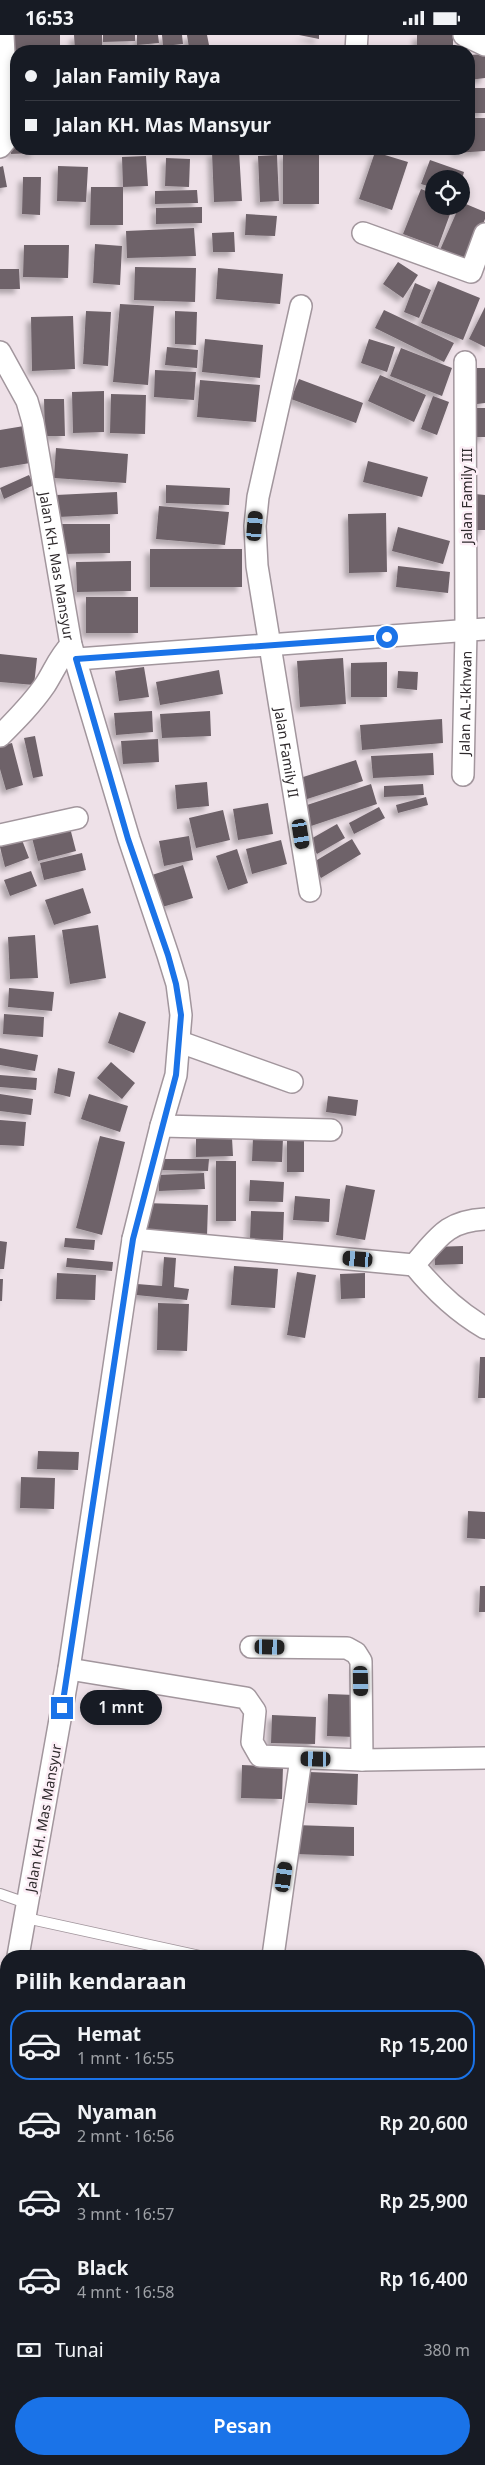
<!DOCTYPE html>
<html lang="id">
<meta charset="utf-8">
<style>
:root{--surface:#171b24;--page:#242831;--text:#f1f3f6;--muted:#9ea1a6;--line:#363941;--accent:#1a73e8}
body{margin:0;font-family:"Noto Sans",sans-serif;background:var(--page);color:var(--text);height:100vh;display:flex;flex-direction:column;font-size:19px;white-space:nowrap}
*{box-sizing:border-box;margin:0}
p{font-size:16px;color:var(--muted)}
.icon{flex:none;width:28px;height:28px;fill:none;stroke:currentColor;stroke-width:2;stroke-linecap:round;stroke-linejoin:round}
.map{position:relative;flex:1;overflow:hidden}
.sheet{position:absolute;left:0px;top:1915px;width:485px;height:515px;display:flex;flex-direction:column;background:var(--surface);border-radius:20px 20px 0 0;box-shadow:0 2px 8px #0003}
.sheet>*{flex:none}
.banner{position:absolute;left:10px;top:10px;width:465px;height:110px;border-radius:20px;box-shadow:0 2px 8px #0003;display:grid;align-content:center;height:110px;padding:0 15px;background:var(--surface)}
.tools{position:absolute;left:425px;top:135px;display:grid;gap:10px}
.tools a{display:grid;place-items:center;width:45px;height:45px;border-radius:50%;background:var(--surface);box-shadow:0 2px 8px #0003;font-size:25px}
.end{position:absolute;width:22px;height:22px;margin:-11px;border:6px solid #1a73e8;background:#fff;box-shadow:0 0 0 2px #fff}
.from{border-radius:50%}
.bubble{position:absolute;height:35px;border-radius:18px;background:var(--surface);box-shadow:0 2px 8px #0003;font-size:16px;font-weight:600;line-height:35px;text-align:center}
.car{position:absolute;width:15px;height:30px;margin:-15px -8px;border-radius:6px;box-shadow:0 0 4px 1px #0007;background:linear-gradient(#222 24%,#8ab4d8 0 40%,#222 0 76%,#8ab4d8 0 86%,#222 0)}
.banner b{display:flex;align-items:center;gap:18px;height:48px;font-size:19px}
.banner b+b{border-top:1px solid var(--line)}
.banner i{width:12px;height:12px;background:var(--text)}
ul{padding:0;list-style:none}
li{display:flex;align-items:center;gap:15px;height:70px;margin:0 10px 8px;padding:0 5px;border:2px solid transparent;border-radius:20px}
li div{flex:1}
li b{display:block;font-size:19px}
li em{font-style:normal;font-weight:600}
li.selected{border-color:var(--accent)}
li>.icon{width:45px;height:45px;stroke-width:1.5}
h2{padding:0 15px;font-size:22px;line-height:60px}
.pay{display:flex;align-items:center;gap:12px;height:55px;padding:0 15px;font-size:19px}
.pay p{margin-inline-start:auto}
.cta{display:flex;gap:10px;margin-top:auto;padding:10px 15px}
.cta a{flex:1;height:58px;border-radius:30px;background:var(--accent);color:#fff;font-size:20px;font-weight:600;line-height:58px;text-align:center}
.status{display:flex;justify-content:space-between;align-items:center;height:35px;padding:0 25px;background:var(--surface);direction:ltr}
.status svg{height:14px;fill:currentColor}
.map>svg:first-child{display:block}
.building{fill:#6e6269;filter:url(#shadow)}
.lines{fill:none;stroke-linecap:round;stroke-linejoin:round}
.lane-casing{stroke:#a2969d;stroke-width:12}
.street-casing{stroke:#a2969d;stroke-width:24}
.lane{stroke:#fff;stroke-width:10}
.street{stroke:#fff;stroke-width:21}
.route{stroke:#1a73e8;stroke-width:6}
.labels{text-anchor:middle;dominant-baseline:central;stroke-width:5;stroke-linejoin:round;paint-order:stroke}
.street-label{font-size:14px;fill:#2e292c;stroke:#fceef6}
</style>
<div class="status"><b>16:53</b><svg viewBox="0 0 49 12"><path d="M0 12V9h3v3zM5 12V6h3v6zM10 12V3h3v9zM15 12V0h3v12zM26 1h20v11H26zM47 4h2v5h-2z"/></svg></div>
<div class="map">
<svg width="485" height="2430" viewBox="0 0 485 2430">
<defs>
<filter id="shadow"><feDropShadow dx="-4.5" dy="4.5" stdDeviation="2.5" flood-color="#0004"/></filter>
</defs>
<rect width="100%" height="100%" fill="#eee1e8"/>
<path class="building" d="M 9,0 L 60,0 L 60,16 L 16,16 L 16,20 L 9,21 Z
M 74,0 L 102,0 L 102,15 L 75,15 Z
M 103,0 L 135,0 L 135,6 L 103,7 Z
M 137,0 L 158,0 L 159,8 L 137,10 Z
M 162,0 L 182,0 L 183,9 L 163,11 Z
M 187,0 L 207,0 L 209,10 L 189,13 Z
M 299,0 L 319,0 L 319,4 Z
M 417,0 L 453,0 L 453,16 L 417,16 Z
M 485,19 L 485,43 L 469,45 L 469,20 Z
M 469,53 L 485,53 L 485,78 L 469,78 Z
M 469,83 L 485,83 L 485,116 L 456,118 L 456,114 L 469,114 Z
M 10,84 L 16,84 L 16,114 L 35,114 L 35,118 L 11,119 Z
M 239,116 L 242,166 L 214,167 L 212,117 Z
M 375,117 L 408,127 L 392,175 L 359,164 Z
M 283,119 L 319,119 L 319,169 L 283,169 Z
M 277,120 L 279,166 L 260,167 L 258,121 Z
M 146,121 L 148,151 L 123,152 L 122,122 Z
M 166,123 L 190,124 L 189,152 L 165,151 Z
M 430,125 L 464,137 L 462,144 L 434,144 L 434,153 L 421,149 Z
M 3,131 L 7,152 L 0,153 L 0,132 Z
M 58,131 L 88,132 L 86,167 L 57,166 Z
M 23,142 L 41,142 L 40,180 L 22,179 Z
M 91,152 L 123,152 L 123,190 L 90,190 Z
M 421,154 L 434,159 L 434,171 L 453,171 L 438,212 L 403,199 Z
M 197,155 L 198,168 L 155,169 L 155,156 Z
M 461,167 L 485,177 L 485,184 L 468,226 L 440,215 Z
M 202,172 L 202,188 L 156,189 L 156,173 Z
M 246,179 L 277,181 L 275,201 L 245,200 Z
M 194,193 L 196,221 L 127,223 L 126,196 Z
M 234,197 L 235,217 L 213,217 L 212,198 Z
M 95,209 L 122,211 L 120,250 L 93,248 Z
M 24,210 L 69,210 L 68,243 L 23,242 Z
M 398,227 L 418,240 L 403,263 L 383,249 Z
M 135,232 L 196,233 L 195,267 L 134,265 Z
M 218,233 L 283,239 L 280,269 L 216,264 Z
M 0,234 L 19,234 L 20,254 L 0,254 Z
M 438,246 L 480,263 L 463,305 L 421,288 Z
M 415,248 L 431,255 L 419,283 L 404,277 Z
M 120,269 L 154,271 L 148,350 L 113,347 Z
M 485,272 L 485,312 L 469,304 Z
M 384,275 L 454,308 L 444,327 L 375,293 Z
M 86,276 L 111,277 L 108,331 L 83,329 Z
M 175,276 L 197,277 L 196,310 L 175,309 Z
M 73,281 L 75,334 L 32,336 L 31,282 Z
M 205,304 L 263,310 L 260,343 L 202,337 Z
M 369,304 L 395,312 L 387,337 L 361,328 Z
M 167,312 L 198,315 L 197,333 L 165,330 Z
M 401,313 L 452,333 L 442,361 L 390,341 Z
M 477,333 L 485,333 L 485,368 L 477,369 Z
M 155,335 L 196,337 L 194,365 L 154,362 Z
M 380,340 L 426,360 L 414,387 L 368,366 Z
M 299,344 L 363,368 L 356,388 L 291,364 Z
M 200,345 L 260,350 L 256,387 L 197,382 Z
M 104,356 L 104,397 L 73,398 L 72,357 Z
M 111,359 L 146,360 L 145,399 L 110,398 Z
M 433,361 L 449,367 L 437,400 L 421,394 Z
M 44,364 L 64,364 L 65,401 L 45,401 Z
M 473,373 L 485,373 L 485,402 L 473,402 Z
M 24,391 L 30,428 L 0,433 L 0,395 Z
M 56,413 L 128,419 L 126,448 L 54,443 Z
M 368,426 L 428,442 L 422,462 L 363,447 Z
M 29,440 L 34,450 L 4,464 L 0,453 Z
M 166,450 L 230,453 L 229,470 L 166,468 Z
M 117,457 L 118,479 L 58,482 L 56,460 Z
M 475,459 L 485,460 L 485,495 L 474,495 Z
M 159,471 L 229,477 L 225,510 L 156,504 Z
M 386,478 L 387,537 L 349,538 L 348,479 Z
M 62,489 L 110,489 L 110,518 L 63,519 Z
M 398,492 L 450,506 L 443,529 L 392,516 Z
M 150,514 L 242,514 L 242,552 L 150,552 Z
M 131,526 L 131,556 L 77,557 L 76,527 Z
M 398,531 L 450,537 L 448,558 L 396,552 Z
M 86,562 L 138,562 L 138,598 L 86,598 Z
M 0,619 L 37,623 L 34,650 L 0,647 Z
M 343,623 L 346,669 L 300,672 L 297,626 Z
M 387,627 L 387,662 L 351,662 L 351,628 Z
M 144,632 L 149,662 L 119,666 L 115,636 Z
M 219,635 L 223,659 L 160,670 L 156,647 Z
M 398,636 L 418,637 L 417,655 L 397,653 Z
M 152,676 L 153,697 L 116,700 L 114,678 Z
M 210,676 L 211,701 L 162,703 L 160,679 Z
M 442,684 L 443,708 L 362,715 L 360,690 Z
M 35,701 L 43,741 L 33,743 L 24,703 Z
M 158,704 L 159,727 L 123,729 L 121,706 Z
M 12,708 L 23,750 L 6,755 L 0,734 L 0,711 Z
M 433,718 L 434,740 L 373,743 L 371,721 Z
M 356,725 L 363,746 L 304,765 L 297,744 Z
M 207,747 L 209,771 L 177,774 L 175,750 Z
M 371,749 L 377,769 L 311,791 L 304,771 Z
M 423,749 L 424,760 L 384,762 L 384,751 Z
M 426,762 L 428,770 L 398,778 L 396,770 Z
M 268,768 L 273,799 L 238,805 L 233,774 Z
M 379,772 L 385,783 L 354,799 L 349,788 Z
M 223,775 L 230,805 L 196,813 L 189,783 Z
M 69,789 L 76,816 L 38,826 L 31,799 Z
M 337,789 L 345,803 L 317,819 L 309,805 Z
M 189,801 L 193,825 L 164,831 L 159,806 Z
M 352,804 L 361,819 L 321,843 L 312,828 Z
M 22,805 L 29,823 L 5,832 L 0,812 Z
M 281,805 L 287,829 L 252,839 L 246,814 Z
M 237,814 L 248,848 L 228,855 L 216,821 Z
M 82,818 L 86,835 L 44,845 L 40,828 Z
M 183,830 L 193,863 L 162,872 L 152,840 Z
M 31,836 L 37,851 L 10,861 L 4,845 Z
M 83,853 L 91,878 L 54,890 L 45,865 Z
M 98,890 L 106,943 L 70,949 L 62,895 Z
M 35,900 L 38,943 L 10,944 L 8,902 Z
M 9,953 L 54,957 L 52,976 L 8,972 Z
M 119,977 L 146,987 L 134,1018 L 108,1008 Z
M 4,979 L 44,982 L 43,1002 L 3,999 Z
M 0,1013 L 38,1020 L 35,1036 L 0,1030 Z
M 111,1027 L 135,1048 L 122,1064 L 97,1043 Z
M 58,1033 L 75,1037 L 70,1062 L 54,1058 Z
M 0,1040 L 37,1043 L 36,1055 L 0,1052 Z
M 0,1059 L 33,1064 L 31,1080 L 0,1076 Z
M 89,1059 L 128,1071 L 120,1097 L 81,1084 Z
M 328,1061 L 358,1065 L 356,1081 L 326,1077 Z
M 0,1085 L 26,1087 L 24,1111 L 0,1110 Z
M 100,1101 L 125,1107 L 102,1200 L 76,1193 Z
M 253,1102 L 283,1103 L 282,1127 L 252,1126 Z
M 232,1103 L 233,1121 L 196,1122 L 196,1104 Z
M 287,1105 L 304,1105 L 304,1137 L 287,1137 Z
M 163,1124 L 209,1124 L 208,1136 L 162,1135 Z
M 216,1126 L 236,1126 L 236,1186 L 216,1186 Z
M 204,1138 L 205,1154 L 159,1156 L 158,1140 Z
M 250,1145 L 284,1147 L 283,1167 L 249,1166 Z
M 346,1150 L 375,1155 L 365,1205 L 336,1200 Z
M 295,1161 L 330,1164 L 329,1187 L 293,1185 Z
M 145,1168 L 208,1170 L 207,1201 L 144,1199 Z
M 251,1176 L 284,1177 L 283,1205 L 250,1204 Z
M 65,1203 L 95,1205 L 94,1215 L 64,1212 Z
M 0,1206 L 7,1207 L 4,1234 L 0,1234 Z
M 463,1211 L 463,1229 L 435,1230 L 434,1212 Z
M 164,1222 L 176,1223 L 174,1252 L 189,1254 L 187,1265 L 136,1260 L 137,1249 L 162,1251 Z
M 67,1223 L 113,1227 L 112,1236 L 66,1232 Z
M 234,1231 L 278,1234 L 275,1273 L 231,1270 Z
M 297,1237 L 316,1240 L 305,1303 L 287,1300 Z
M 57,1238 L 96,1240 L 95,1265 L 56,1264 Z
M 365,1238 L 365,1263 L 341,1264 L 340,1239 Z
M 0,1244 L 3,1244 L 2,1266 L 0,1266 Z
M 158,1268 L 189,1269 L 187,1316 L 157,1315 Z
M 480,1322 L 485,1322 L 485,1363 L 478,1363 Z
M 38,1416 L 79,1417 L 78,1435 L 37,1434 Z
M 21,1442 L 55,1443 L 54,1474 L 20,1473 Z
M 468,1476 L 485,1477 L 485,1504 L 467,1503 Z
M 480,1551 L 485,1551 L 485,1577 L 479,1577 Z
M 328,1659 L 355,1660 L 354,1702 L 327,1701 Z
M 272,1680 L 316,1682 L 315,1709 L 271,1708 Z
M 242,1730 L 283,1732 L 282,1764 L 241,1763 Z
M 309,1737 L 358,1739 L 357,1770 L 308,1768 Z
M 295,1790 L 354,1792 L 354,1821 L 294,1819 Z
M 0,2275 L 6,2277 L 6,2317 L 0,2315 Z
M 316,2424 L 391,2424 L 389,2430 L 340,2430 Z"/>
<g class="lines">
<g class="lane-casing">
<path id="lane" d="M 0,1859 L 29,1869
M 26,1883 L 200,1921"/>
</g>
<g class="street-casing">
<g id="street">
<path d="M 464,0 L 485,10"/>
<path d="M 356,16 L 357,0"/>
<path d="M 0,112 L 6,105 L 8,96 L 3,0"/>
<path d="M 363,198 L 471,237 L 485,199"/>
<path id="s1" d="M 301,271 L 258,462 L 255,491 L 257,531 L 310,856"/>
<path id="s2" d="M 0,317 L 27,366 L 33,387 L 71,610 L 129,804 L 168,920 L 177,949 L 181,980 L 176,1040 L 161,1091 L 133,1204 L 69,1634 L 18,1921"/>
<path d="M 77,624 L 485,594"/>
<path d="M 0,701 C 16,685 32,669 45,650 C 54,636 59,622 71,610"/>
<path id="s3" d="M 463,740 L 466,596 L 465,327"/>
<path d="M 0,800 L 77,783"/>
<path d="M 180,1007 L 292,1047"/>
<path d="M 161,1091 L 331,1095"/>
<path d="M 133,1204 L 414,1230 C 438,1203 446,1186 485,1184"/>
<path d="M 414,1230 C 435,1256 456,1276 485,1293"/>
<path d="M 251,1612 L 347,1613 L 356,1618 L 361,1626 L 362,1725"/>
<path d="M 69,1634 L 246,1663 L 255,1676 L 252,1707 L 260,1721 L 362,1725 L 485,1723"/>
<path d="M 273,1921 L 301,1723"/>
<path d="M 479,2003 L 485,2004"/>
<path d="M 0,2011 L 6,1980"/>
<path d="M 0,2131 L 6,2133"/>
<path d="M 0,2344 L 6,2346"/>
<path d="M 298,2424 L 318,2430"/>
<path d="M 155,2430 L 156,2424"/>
<path d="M 257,2430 L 261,2424"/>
</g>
</g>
<use href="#lane" class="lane"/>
<use href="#street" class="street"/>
</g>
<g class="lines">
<path class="route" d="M 62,1673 L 133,1204 L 176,1040 L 181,980 L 176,949 L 168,920 L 128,804 L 76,624 L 387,602"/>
</g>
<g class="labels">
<g class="street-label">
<text transform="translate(466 461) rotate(-90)">Jalan Family III</text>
<text stroke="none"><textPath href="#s2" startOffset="224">Jalan KH. Mas Mansyur</textPath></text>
<text stroke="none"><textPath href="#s3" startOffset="72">Jalan AL-Ikhwan</textPath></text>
<text stroke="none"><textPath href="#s1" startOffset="454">Jalan Family II</textPath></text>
<text transform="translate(43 1783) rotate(-80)">Jalan KH. Mas Mansyur</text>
</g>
</g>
</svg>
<div class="tools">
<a><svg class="icon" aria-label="locate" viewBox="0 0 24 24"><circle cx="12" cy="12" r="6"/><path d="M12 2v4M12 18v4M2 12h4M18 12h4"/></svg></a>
</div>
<i class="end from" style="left:387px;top:602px"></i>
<i class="end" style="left:62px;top:1673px"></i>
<div class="bubble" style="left:80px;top:1655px;width:82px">1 mnt</div>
<i class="car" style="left:255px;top:491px;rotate:5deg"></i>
<i class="car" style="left:301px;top:799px;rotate:171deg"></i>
<i class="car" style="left:358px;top:1224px;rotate:275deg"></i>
<i class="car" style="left:270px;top:1612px;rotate:91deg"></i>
<i class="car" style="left:361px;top:1646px;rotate:179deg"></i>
<i class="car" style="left:316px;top:1724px;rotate:271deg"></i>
<i class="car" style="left:284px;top:1842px;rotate:8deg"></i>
<div class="banner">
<b><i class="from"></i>Jalan Family Raya</b>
<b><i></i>Jalan KH. Mas Mansyur</b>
</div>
<section class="sheet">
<h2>Pilih kendaraan</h2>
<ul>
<li class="selected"><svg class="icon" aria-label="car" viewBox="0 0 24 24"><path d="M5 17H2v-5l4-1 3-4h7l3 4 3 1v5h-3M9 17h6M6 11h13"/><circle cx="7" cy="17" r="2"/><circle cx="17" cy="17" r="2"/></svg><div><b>Hemat</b><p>1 mnt · 16:55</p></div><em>Rp 15,200</em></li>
<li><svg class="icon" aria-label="car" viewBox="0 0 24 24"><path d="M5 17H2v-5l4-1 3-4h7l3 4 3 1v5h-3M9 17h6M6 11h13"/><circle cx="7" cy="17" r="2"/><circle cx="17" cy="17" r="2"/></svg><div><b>Nyaman</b><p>2 mnt · 16:56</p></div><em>Rp 20,600</em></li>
<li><svg class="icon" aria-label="car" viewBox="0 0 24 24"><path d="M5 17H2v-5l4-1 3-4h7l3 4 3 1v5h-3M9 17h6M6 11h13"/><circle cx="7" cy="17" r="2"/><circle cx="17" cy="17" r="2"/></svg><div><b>XL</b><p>3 mnt · 16:57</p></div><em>Rp 25,900</em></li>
<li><svg class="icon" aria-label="car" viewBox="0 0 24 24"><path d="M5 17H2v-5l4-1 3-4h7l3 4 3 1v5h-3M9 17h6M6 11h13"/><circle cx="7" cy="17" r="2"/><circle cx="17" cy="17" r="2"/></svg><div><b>Black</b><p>4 mnt · 16:58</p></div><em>Rp 16,400</em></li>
</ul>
<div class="pay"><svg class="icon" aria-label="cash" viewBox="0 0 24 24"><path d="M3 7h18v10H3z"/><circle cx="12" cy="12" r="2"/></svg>Tunai<p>380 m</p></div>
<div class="cta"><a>Pesan</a></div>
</section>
</div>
